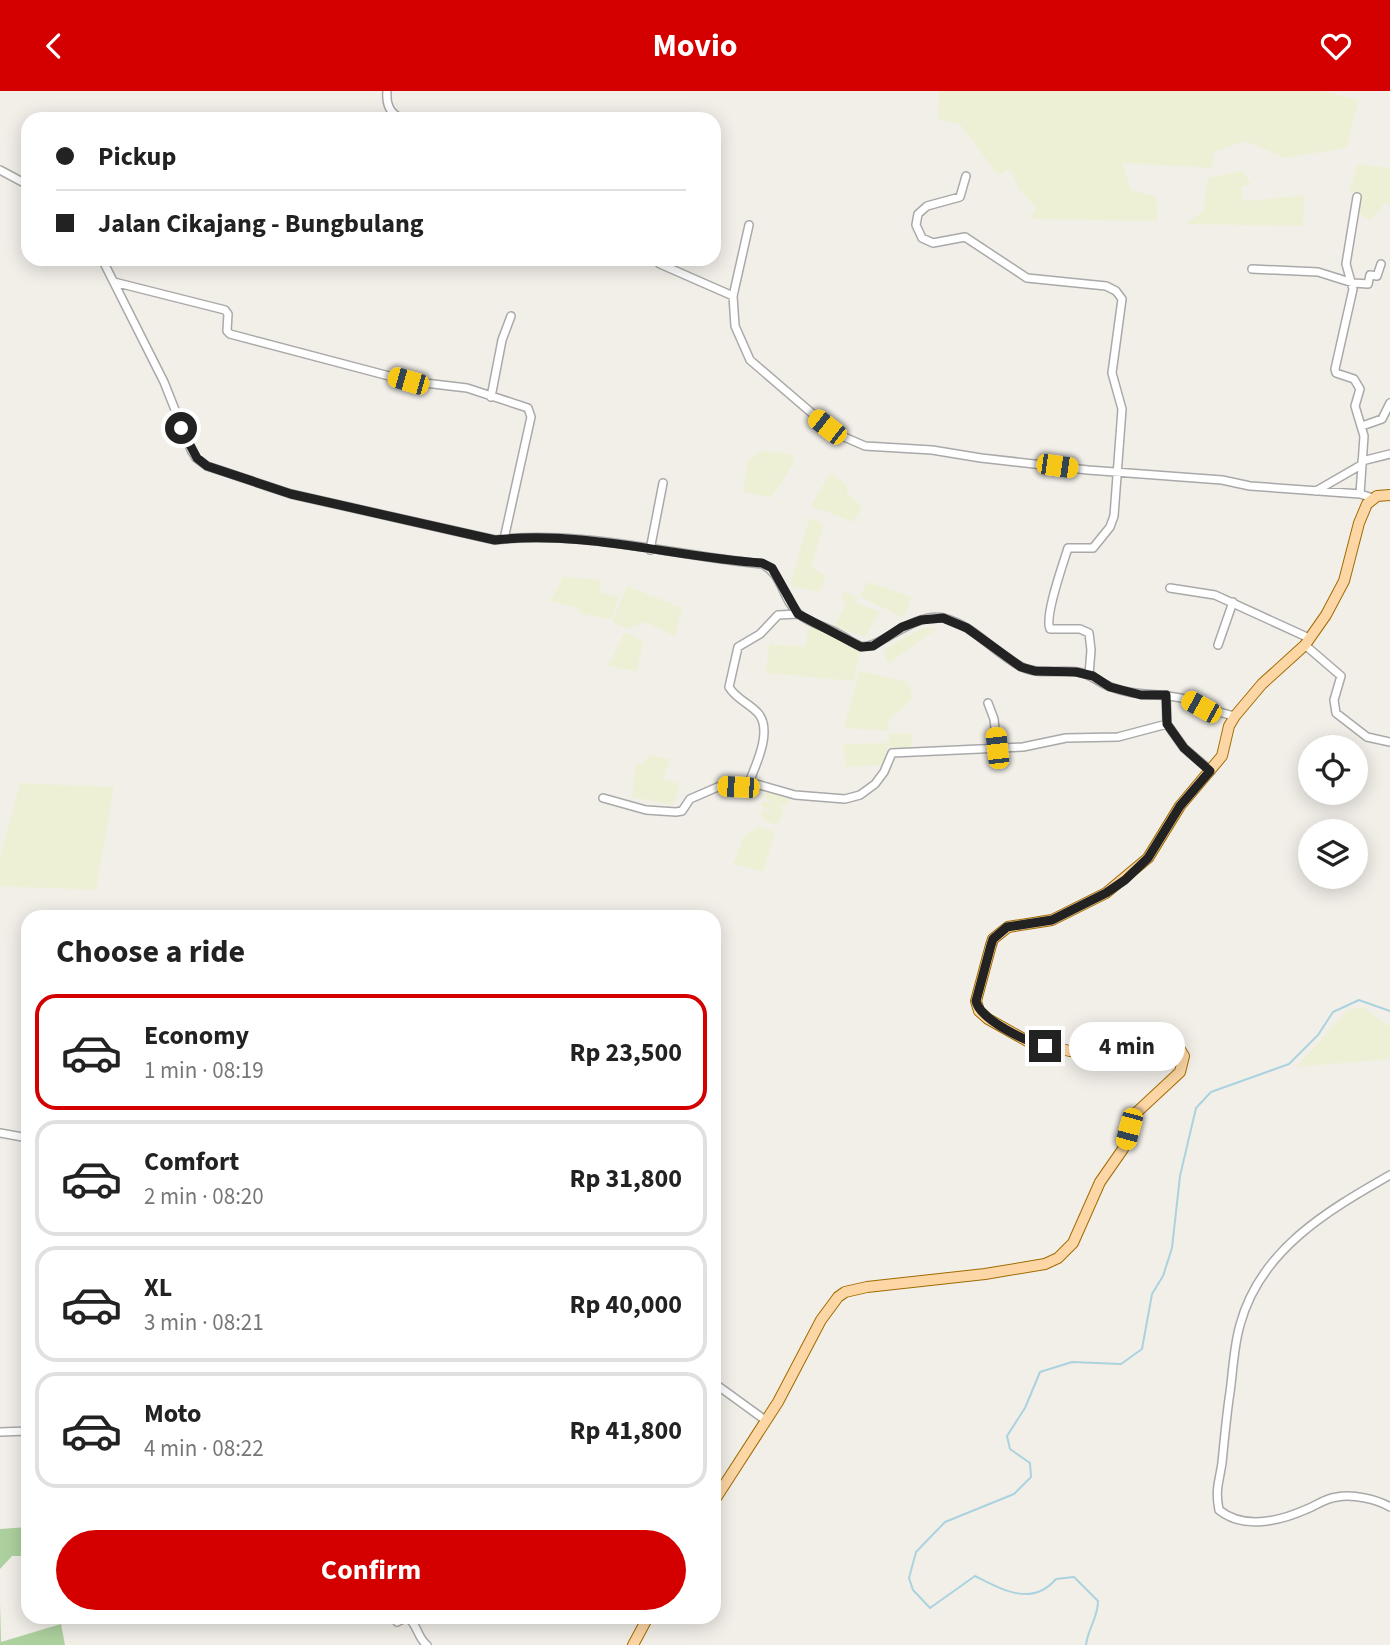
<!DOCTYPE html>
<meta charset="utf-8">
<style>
:root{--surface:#fff;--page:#f6f6f6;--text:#222;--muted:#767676;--line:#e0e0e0;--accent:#d40000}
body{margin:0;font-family:"Source Sans 3",sans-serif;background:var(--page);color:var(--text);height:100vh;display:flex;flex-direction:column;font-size:26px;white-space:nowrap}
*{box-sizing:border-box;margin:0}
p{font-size:23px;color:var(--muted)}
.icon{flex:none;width:38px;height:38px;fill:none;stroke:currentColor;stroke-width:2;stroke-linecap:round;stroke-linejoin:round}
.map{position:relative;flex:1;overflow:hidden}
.side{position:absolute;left:21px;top:819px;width:700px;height:714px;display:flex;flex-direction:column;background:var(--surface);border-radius:21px;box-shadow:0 4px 18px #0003}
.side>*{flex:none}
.hud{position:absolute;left:21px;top:21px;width:700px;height:154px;border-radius:21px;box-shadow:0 4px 18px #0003;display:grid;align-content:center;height:154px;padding:0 35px;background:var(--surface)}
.tools{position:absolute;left:1298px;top:644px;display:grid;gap:14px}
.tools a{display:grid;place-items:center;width:70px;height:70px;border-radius:50%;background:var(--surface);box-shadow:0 4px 18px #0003;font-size:35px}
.end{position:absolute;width:32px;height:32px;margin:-16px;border:9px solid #222;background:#fff;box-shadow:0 0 0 4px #fff}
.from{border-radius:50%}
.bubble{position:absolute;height:49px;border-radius:24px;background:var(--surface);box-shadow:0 4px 18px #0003;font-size:23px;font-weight:700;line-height:49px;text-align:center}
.car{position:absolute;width:21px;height:42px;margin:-21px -10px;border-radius:9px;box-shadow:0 0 5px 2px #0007;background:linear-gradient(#f5c518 24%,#345 0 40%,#f5c518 0 76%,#345 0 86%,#f5c518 0)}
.hud b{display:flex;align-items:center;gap:24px;height:66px;font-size:26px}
.hud b+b{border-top:2px solid var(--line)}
.hud i{width:18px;height:18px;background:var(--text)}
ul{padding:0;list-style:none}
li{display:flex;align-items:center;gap:21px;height:116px;margin:0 14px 10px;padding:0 21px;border:4px solid var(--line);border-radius:21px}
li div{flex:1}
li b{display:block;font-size:26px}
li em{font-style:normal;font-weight:700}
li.selected{border-color:var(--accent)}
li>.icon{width:63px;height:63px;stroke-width:1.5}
h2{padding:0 35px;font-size:32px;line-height:84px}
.button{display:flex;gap:14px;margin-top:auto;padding:14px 35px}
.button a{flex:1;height:80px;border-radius:42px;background:var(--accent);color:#fff;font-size:28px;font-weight:700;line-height:80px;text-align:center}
header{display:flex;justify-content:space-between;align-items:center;height:91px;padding:0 35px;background:var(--accent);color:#fff;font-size:32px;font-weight:700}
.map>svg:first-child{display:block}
.farmland{fill:#eef0d5}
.forest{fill:#add19e}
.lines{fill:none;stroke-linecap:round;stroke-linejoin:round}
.stream{stroke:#aad3df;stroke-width:2}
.minor-casing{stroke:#a9a9a9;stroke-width:10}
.major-casing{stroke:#a06b00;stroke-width:12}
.minor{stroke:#fff;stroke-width:7}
.major{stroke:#fcd6a4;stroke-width:10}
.route{stroke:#222;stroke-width:9}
</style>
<header><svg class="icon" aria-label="back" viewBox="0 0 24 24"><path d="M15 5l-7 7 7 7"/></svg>Movio<svg class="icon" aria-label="heart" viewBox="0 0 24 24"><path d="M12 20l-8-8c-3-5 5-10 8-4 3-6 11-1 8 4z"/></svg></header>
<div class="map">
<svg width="1390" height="1554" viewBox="0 0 1390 1554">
<rect width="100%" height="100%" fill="#f2efe9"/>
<path class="farmland" d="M 939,0 L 1322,0 L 1359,9 L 1346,57 L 1285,67 L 1246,50 L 1214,61 L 1212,77 L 1122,72 L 1131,99 L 1156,106 L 1158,130 L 1030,128 L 1036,117 L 1019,98 L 1010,78 L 998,84 L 960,33 L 938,29 Z
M 1358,73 L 1390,77 L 1390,114 L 1385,112 L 1371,129 L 1357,122 L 1360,105 L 1349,101 Z
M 1242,80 L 1251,93 L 1241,96 L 1243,110 L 1304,104 L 1303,135 L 1185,133 L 1203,120 L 1208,87 Z
M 762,360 L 792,363 L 794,372 L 771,407 L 743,401 L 748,369 Z
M 830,382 L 846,393 L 847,401 L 862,416 L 853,431 L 811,415 Z
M 809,427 L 820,431 L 823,437 L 811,476 L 826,485 L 819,501 L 790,495 Z
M 563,486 L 601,489 L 600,501 L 618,506 L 611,528 L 581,523 L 577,517 L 550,510 Z
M 867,491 L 912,506 L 903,527 L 860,505 Z
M 627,495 L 682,517 L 675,545 L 645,531 L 628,538 L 612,531 Z
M 844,500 L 858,507 L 856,512 L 880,521 L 865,546 L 835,535 L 846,513 L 841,508 Z
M 810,535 L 861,556 L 854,590 L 765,582 L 770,553 L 804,556 Z
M 922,537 L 938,537 L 888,573 L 883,559 Z
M 625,541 L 643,550 L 637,580 L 608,575 Z
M 859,580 L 908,591 L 913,607 L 888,630 L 888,640 L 844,637 Z
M 889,642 L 912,643 L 911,661 L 890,661 L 888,652 L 884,674 L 845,676 L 844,653 L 889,652 Z
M 649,664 L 670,668 L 663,687 L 680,694 L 673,714 L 632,706 L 636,673 L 643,673 Z
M 20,692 L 114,696 L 96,799 L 0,795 L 0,767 Z
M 765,697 L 791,705 L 786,715 L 776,714 L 784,718 L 777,734 L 763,728 L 761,724 L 762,719 L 775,723 L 761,715 L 763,710 L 773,713 L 764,706 Z
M 759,736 L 775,741 L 763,781 L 733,773 L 744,745 Z
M 1363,916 L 1390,936 L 1390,968 L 1296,976 L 1348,919 Z"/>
<path class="forest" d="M 28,1436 L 28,1465 L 12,1465 L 0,1478 L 0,1438 Z
M 0,1511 L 1,1551 L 61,1533 L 65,1554 L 0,1554 Z"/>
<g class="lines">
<path class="stream" d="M 1086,1554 C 1088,1537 1098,1527 1098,1510 L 1074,1486 L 1056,1488 C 1032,1516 1003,1499 975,1485 L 930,1517 L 913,1499 L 909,1487 L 916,1461 L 945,1431 L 1014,1403 L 1031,1386 L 1030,1372 L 1010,1358 L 1007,1345 L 1025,1317 L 1040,1281 L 1072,1271 L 1121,1273 L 1142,1258 L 1152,1203 L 1163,1185 L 1172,1157 L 1180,1085 L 1196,1017 L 1211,1001 L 1289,973 L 1318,944 L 1333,921 L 1359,909 L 1390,920"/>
<g class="minor-casing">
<path id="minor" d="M 387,0 C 386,13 389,21 401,28
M 0,79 L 28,94
M 966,85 L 960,106 L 927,115 L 918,123 L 916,134 L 922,147 L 933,152 L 965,146 L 1027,187 L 1106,195 L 1116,200 L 1122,208 L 1112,282 L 1122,318 L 1114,425 L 1110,436 L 1093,457 L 1068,457 C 1063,473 1044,526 1050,538 L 1080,538 L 1089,542 L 1091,559 L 1089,584
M 1357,106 L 1346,173 L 1353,198 L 1335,278 L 1336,282 L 1354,288 L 1360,298 L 1355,315 L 1364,345 L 1360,403
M 102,168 L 164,291 L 191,359 L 196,367 L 207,375 L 291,403 L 495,449 C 580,438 677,465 762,473 C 783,483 782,509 799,523 C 809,532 826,536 837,542 C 845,546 852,552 860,555 C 877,561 913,520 944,527 C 975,535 993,561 1020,575 C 1039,585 1058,578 1078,581 C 1091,583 1099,592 1111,596 C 1135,606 1160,601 1185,608 C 1202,613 1216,622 1235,625
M 654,168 L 660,173 L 733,205 L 735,235 L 750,269 L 835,342 L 865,355 L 932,359 L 981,367 L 1088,379 L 1222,389 L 1250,395 L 1360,403 L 1373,407
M 1252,178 L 1318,181 L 1353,192 L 1368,193 L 1370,184 L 1377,185 L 1381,173
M 114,191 L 225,219 L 228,223 L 227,240 L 230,243 L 408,290 L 467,297 L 528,317 L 531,326 L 504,448
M 733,205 L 749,134
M 491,306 L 502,249 L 511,225
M 1362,335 L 1382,328 L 1390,312
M 1362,370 L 1390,363
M 1316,400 L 1361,374
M 650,459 L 663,392
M 1170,497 L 1215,504 L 1309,547
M 1218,554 L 1233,511
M 1305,554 L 1341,585 L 1334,609 L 1336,622 L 1367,646 L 1390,651
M 988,612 L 994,628 L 997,657
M 1167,633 L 1184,657 L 1211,680
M 749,691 C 756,674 773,639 758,622 C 749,612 736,608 729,596 L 738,556 L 760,543 L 778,524 L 798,523
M 603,707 L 646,719 L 676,721 L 682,720 L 690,708 L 720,695 L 738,696 L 749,691 L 795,704 L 845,708 L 860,704 L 875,693 L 884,681 L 892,662 L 1023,656 L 1066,647 L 1118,646 L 1167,633 L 1166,604
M 0,1042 L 28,1047
M 1390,1084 C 1327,1120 1260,1159 1240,1234 C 1233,1258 1233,1284 1229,1308 C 1226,1330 1224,1351 1222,1372 C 1219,1392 1215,1398 1219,1419 C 1244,1439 1280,1430 1307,1418 C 1317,1414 1326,1407 1337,1406 C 1353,1403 1376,1408 1390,1416
M 714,1292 L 765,1329
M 0,1341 L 28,1340
M 397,1531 L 407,1526 C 418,1533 417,1547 427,1554"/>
</g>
<g class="major-casing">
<path id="major" d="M 714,1410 L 778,1311 L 821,1229 L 838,1206 L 845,1201 L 867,1196 L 985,1183 L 1045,1173 L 1058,1167 L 1073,1152 L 1100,1091 L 1123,1058 L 1136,1022 L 1180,981 L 1184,965 L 1175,950 L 1165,945 L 1150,947 L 1112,962 L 1070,960 L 1029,951 L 988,928 L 979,920 L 976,910 L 991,854 L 993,848 L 1008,836 L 1052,829 L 1106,802 L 1148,767 L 1180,715 L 1222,665 L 1229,635 L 1235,625 L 1262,593 L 1305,554 L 1326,524 L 1344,490 L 1359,432 L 1367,413 L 1377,405 L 1390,404
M 633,1554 L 648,1526"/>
</g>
<use href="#minor" class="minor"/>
<use href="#major" class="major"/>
</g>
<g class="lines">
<path class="route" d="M 181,337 L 197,367 L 207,375 L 291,403 L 495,449 C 584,439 674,466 762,472 L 772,477 L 798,523 L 861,556 L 873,555 L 902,536 L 921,529 L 943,527 L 967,537 L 1021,576 L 1035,580 L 1076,581 L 1093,585 L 1110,596 L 1141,604 L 1166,604 L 1167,633 L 1184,657 L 1210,680 L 1180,715 L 1148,767 L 1125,789 L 1106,802 L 1052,829 L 1007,836 L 993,848 L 991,854 L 976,910 C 980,929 1027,951 1045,955"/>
</g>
</svg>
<div class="tools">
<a><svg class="icon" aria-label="locate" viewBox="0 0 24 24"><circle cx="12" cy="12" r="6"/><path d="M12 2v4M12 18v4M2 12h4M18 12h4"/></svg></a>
<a><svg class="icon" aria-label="layers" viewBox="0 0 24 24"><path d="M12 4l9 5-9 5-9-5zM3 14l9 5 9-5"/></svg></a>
</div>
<i class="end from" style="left:181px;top:337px"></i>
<i class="end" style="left:1045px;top:955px"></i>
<div class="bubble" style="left:1069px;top:931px;width:116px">4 min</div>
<i class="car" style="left:408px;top:290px;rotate:286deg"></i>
<i class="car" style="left:827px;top:336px;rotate:308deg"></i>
<i class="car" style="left:1057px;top:375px;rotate:98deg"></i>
<i class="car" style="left:1201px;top:616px;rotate:299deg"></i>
<i class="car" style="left:997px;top:657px;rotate:354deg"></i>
<i class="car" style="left:738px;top:696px;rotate:273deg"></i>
<i class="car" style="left:1129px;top:1038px;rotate:195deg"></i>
<div class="hud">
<b><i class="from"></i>Pickup</b>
<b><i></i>Jalan Cikajang - Bungbulang</b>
</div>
<section class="side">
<h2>Choose a ride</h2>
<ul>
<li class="selected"><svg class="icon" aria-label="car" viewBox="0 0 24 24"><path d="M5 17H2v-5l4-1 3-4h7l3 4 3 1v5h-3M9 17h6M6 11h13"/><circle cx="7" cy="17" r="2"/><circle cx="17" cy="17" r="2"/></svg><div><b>Economy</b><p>1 min · 08:19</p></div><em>Rp 23,500</em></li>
<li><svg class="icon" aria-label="car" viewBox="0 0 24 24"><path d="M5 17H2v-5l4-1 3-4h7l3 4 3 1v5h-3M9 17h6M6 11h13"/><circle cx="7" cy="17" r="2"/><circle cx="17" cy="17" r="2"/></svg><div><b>Comfort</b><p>2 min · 08:20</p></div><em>Rp 31,800</em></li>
<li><svg class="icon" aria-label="car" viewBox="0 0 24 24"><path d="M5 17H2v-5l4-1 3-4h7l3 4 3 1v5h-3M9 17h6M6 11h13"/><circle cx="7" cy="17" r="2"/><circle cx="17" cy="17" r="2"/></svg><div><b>XL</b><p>3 min · 08:21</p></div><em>Rp 40,000</em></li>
<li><svg class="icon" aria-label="car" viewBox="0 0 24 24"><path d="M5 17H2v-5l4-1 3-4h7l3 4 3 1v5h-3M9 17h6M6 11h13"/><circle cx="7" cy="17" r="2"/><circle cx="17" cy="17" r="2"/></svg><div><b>Moto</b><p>4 min · 08:22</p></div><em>Rp 41,800</em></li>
</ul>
<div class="button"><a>Confirm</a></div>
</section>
</div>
